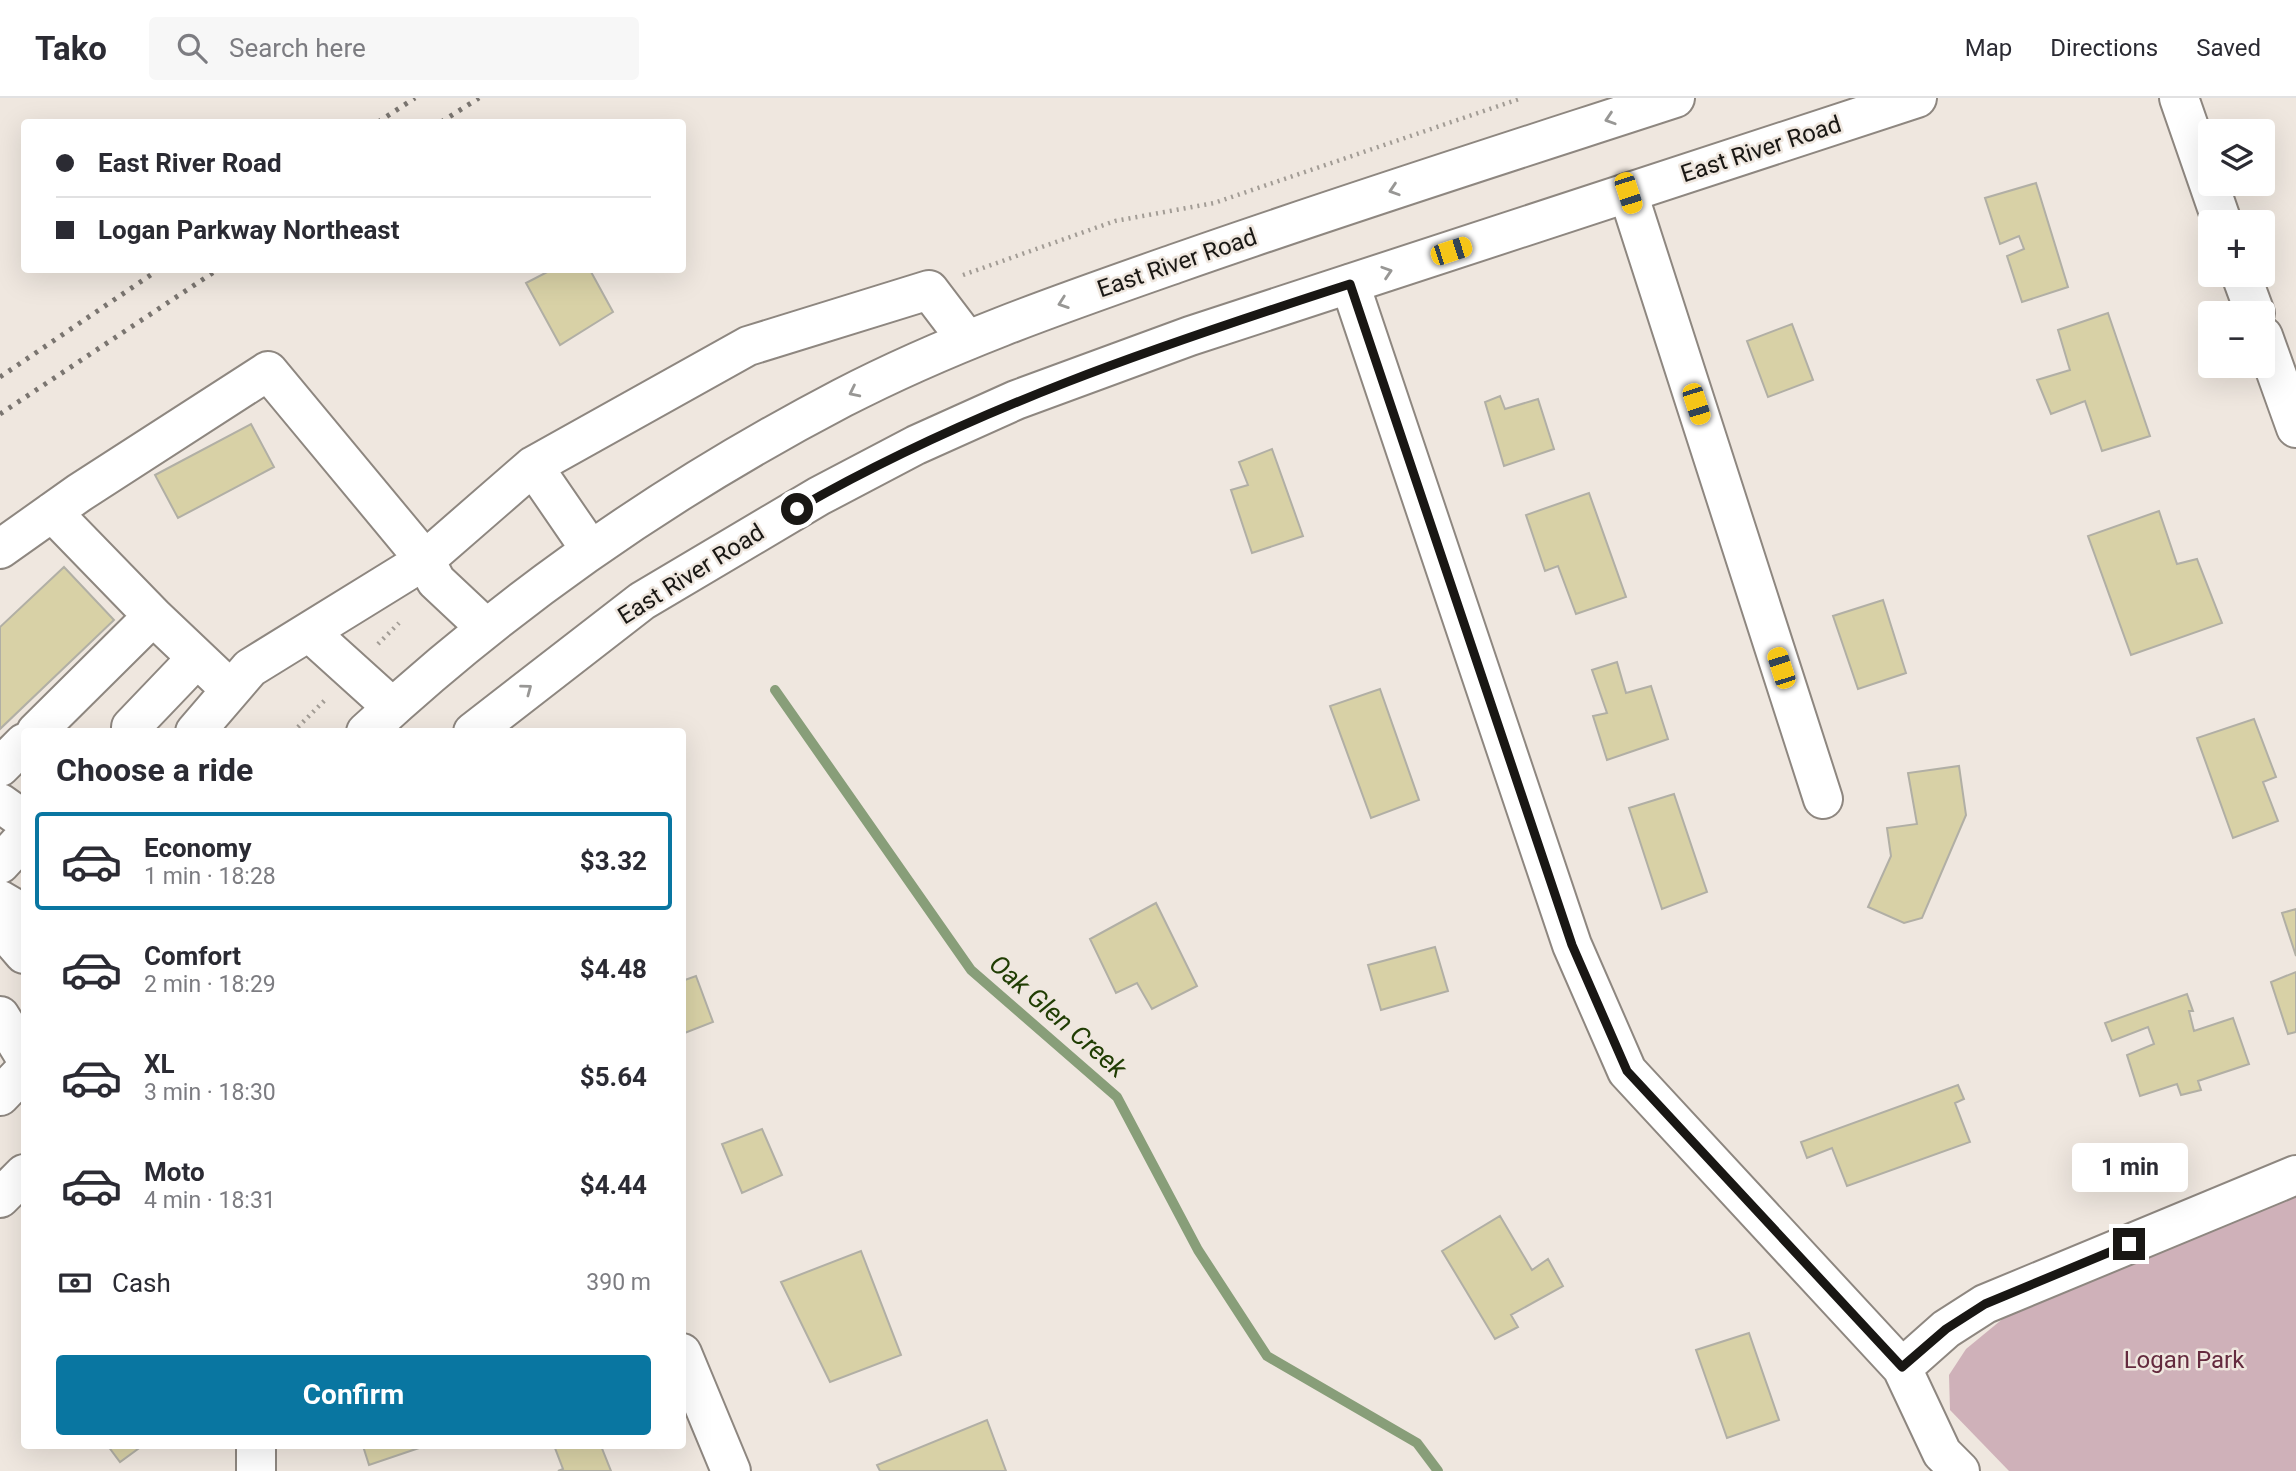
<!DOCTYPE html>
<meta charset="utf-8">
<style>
:root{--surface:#fff;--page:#f7f7f7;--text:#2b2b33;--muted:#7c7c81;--line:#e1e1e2;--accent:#0976a1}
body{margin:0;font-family:Roboto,sans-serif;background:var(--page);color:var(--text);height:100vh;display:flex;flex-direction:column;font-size:26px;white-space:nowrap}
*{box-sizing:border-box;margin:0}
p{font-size:23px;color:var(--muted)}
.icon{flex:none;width:38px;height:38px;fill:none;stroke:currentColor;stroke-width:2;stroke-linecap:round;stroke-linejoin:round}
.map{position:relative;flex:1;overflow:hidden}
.details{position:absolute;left:21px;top:630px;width:665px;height:721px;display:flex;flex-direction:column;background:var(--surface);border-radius:7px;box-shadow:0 7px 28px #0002}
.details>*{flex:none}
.banner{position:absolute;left:21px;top:21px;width:665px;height:154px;border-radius:7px;box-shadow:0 7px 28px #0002;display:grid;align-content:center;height:154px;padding:0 35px;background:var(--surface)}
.buttons{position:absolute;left:2198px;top:21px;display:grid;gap:14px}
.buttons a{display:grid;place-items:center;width:77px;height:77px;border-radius:7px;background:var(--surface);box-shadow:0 7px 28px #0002;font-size:35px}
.end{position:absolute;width:32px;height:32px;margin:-16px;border:9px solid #191714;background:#fff;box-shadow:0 0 0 4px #fff}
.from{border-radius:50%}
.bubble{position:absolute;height:49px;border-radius:7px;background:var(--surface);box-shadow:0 7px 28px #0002;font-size:23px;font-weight:700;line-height:49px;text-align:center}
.car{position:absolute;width:21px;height:42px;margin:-21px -10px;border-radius:9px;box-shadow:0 0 5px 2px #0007;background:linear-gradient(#f5c518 24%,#345 0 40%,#f5c518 0 76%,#345 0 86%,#f5c518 0)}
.banner b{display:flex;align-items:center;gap:24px;height:66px;font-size:26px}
.banner b+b{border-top:2px solid var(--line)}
.banner i{width:18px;height:18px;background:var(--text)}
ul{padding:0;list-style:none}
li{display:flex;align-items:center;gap:21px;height:98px;margin:0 14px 10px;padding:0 21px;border:4px solid transparent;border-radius:7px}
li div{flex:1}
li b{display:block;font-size:26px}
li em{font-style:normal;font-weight:700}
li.current{border-color:var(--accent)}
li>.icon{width:63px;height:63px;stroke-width:1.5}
h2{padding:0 35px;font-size:32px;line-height:84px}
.pay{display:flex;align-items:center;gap:18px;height:77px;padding:0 35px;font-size:26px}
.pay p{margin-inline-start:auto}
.cta{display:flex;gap:14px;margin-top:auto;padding:14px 35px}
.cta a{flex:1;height:80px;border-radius:7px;background:var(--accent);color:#fff;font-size:28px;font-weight:700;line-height:80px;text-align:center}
header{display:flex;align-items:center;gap:42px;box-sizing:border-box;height:98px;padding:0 35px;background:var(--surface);border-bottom:2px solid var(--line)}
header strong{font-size:33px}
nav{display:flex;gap:38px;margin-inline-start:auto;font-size:24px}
.search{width:490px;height:63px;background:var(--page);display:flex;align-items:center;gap:18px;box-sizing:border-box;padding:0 24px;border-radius:7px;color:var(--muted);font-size:26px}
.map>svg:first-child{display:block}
.green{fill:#cfb1b9}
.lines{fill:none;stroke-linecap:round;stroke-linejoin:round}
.stream{stroke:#889e79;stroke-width:10}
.building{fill:#d8d1a6;stroke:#b1afa5;stroke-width:2}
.minor-casing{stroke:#8e8780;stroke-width:42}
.major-casing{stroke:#8e8780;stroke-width:42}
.path{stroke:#a29c95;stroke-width:4.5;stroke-dasharray:2 5;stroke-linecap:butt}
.minor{stroke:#fff;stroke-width:38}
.major{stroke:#fff;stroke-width:38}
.rail{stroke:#7a7570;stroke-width:5;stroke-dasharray:3.5 7;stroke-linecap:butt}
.oneway{stroke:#989795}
.route{stroke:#191714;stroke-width:9}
.labels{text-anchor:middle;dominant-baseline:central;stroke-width:5;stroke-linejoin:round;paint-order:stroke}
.street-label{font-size:24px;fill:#191714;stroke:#efe7df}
.park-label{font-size:24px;fill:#642a3e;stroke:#efe7df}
.water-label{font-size:26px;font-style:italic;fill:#203d03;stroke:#efe7df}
</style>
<header>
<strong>Tako</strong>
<div class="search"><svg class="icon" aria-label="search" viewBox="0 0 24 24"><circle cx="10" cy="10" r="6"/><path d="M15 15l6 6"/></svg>Search here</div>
<nav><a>Map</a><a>Directions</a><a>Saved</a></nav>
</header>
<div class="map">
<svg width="2296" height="1373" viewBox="0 0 2296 1373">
<rect width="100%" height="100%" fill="#efe7df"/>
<path class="green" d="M 2296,1095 L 2296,1373 L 2009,1373 L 1950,1312 L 1949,1277 L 1966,1251 L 2011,1214 Z"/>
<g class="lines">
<path class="stream" d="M 775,592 L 971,872 L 1117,999 L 1198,1152 L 1267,1258 L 1417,1345 L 1438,1373"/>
</g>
<path class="building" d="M 2036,85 L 2068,189 L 2022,204 L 2007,158 L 2024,151 L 2019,138 L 2000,146 L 1985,100 Z
M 551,172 L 590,172 L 613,214 L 560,247 L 526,185 Z
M 2108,215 L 2150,338 L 2102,353 L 2085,303 L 2051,316 L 2037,282 L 2070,272 L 2058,232 Z
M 1792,226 L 1813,282 L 1768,299 L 1747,243 Z
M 1500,298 L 1505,311 L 1538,301 L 1554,351 L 1504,368 L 1485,304 Z
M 251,326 L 274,369 L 178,420 L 155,377 Z
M 1272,351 L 1303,438 L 1252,455 L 1231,392 L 1248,387 L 1239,364 Z
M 1589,395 L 1626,499 L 1576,516 L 1558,468 L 1545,473 L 1526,417 Z
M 2159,413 L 2177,466 L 2197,461 L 2222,525 L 2131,557 L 2088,438 Z
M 64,469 L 114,522 L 0,631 L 0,529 Z
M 1883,502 L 1906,575 L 1858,591 L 1833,518 Z
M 1617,564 L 1626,595 L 1651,588 L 1668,641 L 1607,662 L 1593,618 L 1607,615 L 1592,572 Z
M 1380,591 L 1419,702 L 1371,720 L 1330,608 Z
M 2254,621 L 2276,679 L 2263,684 L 2278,723 L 2233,740 L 2197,640 Z
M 1959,668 L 1966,717 L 1922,820 L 1904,825 L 1868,809 L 1891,758 L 1887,730 L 1917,726 L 1908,675 Z
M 1674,696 L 1707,794 L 1662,811 L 1629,710 Z
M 1156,805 L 1197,888 L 1152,911 L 1137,885 L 1116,895 L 1090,841 Z
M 2296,811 L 2296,858 L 2282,815 Z
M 1435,849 L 1448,893 L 1381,912 L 1368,867 Z
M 2296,874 L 2296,934 L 2288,936 L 2271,884 Z
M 696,878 L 713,924 L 682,936 L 682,883 Z
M 2187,896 L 2193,913 L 2189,913 L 2194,933 L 2233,920 L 2249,966 L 2198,983 L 2201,992 L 2181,997 L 2177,986 L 2140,998 L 2127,957 L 2154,946 L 2148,929 L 2112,943 L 2105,925 Z
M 1958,987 L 1964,1001 L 1955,1005 L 1970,1044 L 1847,1088 L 1832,1050 L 1807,1060 L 1801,1044 Z
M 762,1031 L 782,1077 L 742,1095 L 722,1046 Z
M 1500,1118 L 1532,1172 L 1548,1161 L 1563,1188 L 1511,1217 L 1518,1229 L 1495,1241 L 1442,1153 Z
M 861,1153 L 901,1257 L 830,1284 L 781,1184 Z
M 1749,1235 L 1779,1322 L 1727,1340 L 1696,1252 Z
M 987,1322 L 1006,1373 L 880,1373 L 877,1367 Z
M 108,1348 L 142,1348 L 120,1364 Z
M 363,1348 L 421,1348 L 422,1349 L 369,1367 Z
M 561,1348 L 601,1348 L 611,1373 L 558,1373 L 563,1371 L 555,1350 Z"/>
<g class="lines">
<g class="minor-casing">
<path id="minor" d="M 2179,0 L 2222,124
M 1628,95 L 1823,701
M 2241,177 L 2255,215
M 1350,186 L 1572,847 L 1627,973 L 1902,1270 L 1942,1355 L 1960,1373
M 2263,238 L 2296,330
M 52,414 L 153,518
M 0,451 L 79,395 L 268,273 L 425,462 L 250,570 L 195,634
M 590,451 L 533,368 L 748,248 L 929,192 L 967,242
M 485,529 L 436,483 L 425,462 L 533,368
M 309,534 L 392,609
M 131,629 L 197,560
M 36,634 L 153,518 L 231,592
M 0,669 L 24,645
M 0,705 L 24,722
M 0,766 L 24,740
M 0,828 L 24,856
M 0,918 L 24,957
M 682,1255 L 731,1373
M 1902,1270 L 1946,1231 L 1985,1206 L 2296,1077
M 256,1348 L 256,1373"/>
</g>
<g class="major-casing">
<path id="major" d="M 366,634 C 510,500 668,391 842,300 C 950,244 1063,205 1177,165 C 1342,107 1509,54 1675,0
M 473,634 L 642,503 L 819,398 L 916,347 L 1016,302 L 1190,238 L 1917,0
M 0,802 L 24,816
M 0,998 L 24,973
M 0,1100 L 24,1076"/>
</g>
<path class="path" d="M 963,177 L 1115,123 L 1214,105 L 1522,0
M 378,546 L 399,525
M 293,634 L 326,601"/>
<use href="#minor" class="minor"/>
<use href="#major" class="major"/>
<path class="rail" d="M 378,24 L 415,0
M 441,24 L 479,0
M 0,279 L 158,172
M 0,316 L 217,172"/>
</g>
<defs><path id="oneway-chevron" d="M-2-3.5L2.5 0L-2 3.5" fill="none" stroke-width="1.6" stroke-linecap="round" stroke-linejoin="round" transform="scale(1.75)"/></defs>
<g class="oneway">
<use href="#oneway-chevron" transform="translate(1610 21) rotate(162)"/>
<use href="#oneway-chevron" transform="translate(1394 92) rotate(162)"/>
<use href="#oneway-chevron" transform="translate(1387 174) rotate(-18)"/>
<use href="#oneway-chevron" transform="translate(1063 205) rotate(161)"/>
<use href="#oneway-chevron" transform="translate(854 294) rotate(154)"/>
<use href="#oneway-chevron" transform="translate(527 591) rotate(-37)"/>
</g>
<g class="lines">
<path class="route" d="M 797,411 C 973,310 1158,248 1350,186 L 1572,847 L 1627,973 L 1902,1269 L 1946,1231 L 1985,1206 L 2129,1146"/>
</g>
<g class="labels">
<g class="street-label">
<text transform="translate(1761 51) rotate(-18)">East River Road</text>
<text transform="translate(1177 165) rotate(-19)">East River Road</text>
<text transform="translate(691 476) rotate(-32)">East River Road</text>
</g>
<g class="park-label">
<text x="2184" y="1262">Logan Park</text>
</g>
<g class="water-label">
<text transform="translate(1058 918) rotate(41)">Oak Glen Creek</text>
</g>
</g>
</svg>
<div class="buttons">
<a><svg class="icon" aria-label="layers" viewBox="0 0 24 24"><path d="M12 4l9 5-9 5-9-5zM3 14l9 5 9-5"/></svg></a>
<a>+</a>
<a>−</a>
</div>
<i class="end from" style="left:797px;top:411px"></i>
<i class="end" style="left:2129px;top:1146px"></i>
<div class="bubble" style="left:2072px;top:1045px;width:116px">1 min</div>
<i class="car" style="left:1628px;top:95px;rotate:162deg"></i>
<i class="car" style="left:1451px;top:153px;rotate:72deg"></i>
<i class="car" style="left:1696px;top:306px;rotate:162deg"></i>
<i class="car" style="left:1781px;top:570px;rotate:342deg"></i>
<div class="banner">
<b><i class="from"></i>East River Road</b>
<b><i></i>Logan Parkway Northeast</b>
</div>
<section class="details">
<h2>Choose a ride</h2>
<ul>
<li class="current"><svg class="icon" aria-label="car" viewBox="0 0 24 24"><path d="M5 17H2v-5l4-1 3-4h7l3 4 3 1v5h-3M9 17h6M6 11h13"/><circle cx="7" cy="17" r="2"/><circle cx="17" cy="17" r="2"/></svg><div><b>Economy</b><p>1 min · 18:28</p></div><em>$3.32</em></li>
<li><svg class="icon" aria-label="car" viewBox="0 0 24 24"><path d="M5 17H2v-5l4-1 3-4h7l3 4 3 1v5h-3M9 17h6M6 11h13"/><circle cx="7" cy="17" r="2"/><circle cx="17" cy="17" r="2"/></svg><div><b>Comfort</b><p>2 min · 18:29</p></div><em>$4.48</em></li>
<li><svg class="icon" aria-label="car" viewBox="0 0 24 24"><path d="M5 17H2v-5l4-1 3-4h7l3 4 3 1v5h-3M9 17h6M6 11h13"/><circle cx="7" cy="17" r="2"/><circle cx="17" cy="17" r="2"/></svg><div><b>XL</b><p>3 min · 18:30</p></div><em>$5.64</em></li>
<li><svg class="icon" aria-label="car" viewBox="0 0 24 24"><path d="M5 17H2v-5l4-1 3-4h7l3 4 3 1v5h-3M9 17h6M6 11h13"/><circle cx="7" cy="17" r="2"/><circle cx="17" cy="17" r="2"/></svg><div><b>Moto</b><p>4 min · 18:31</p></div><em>$4.44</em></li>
</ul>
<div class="pay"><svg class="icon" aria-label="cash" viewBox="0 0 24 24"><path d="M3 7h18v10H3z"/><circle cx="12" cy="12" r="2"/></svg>Cash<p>390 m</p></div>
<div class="cta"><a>Confirm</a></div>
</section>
</div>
